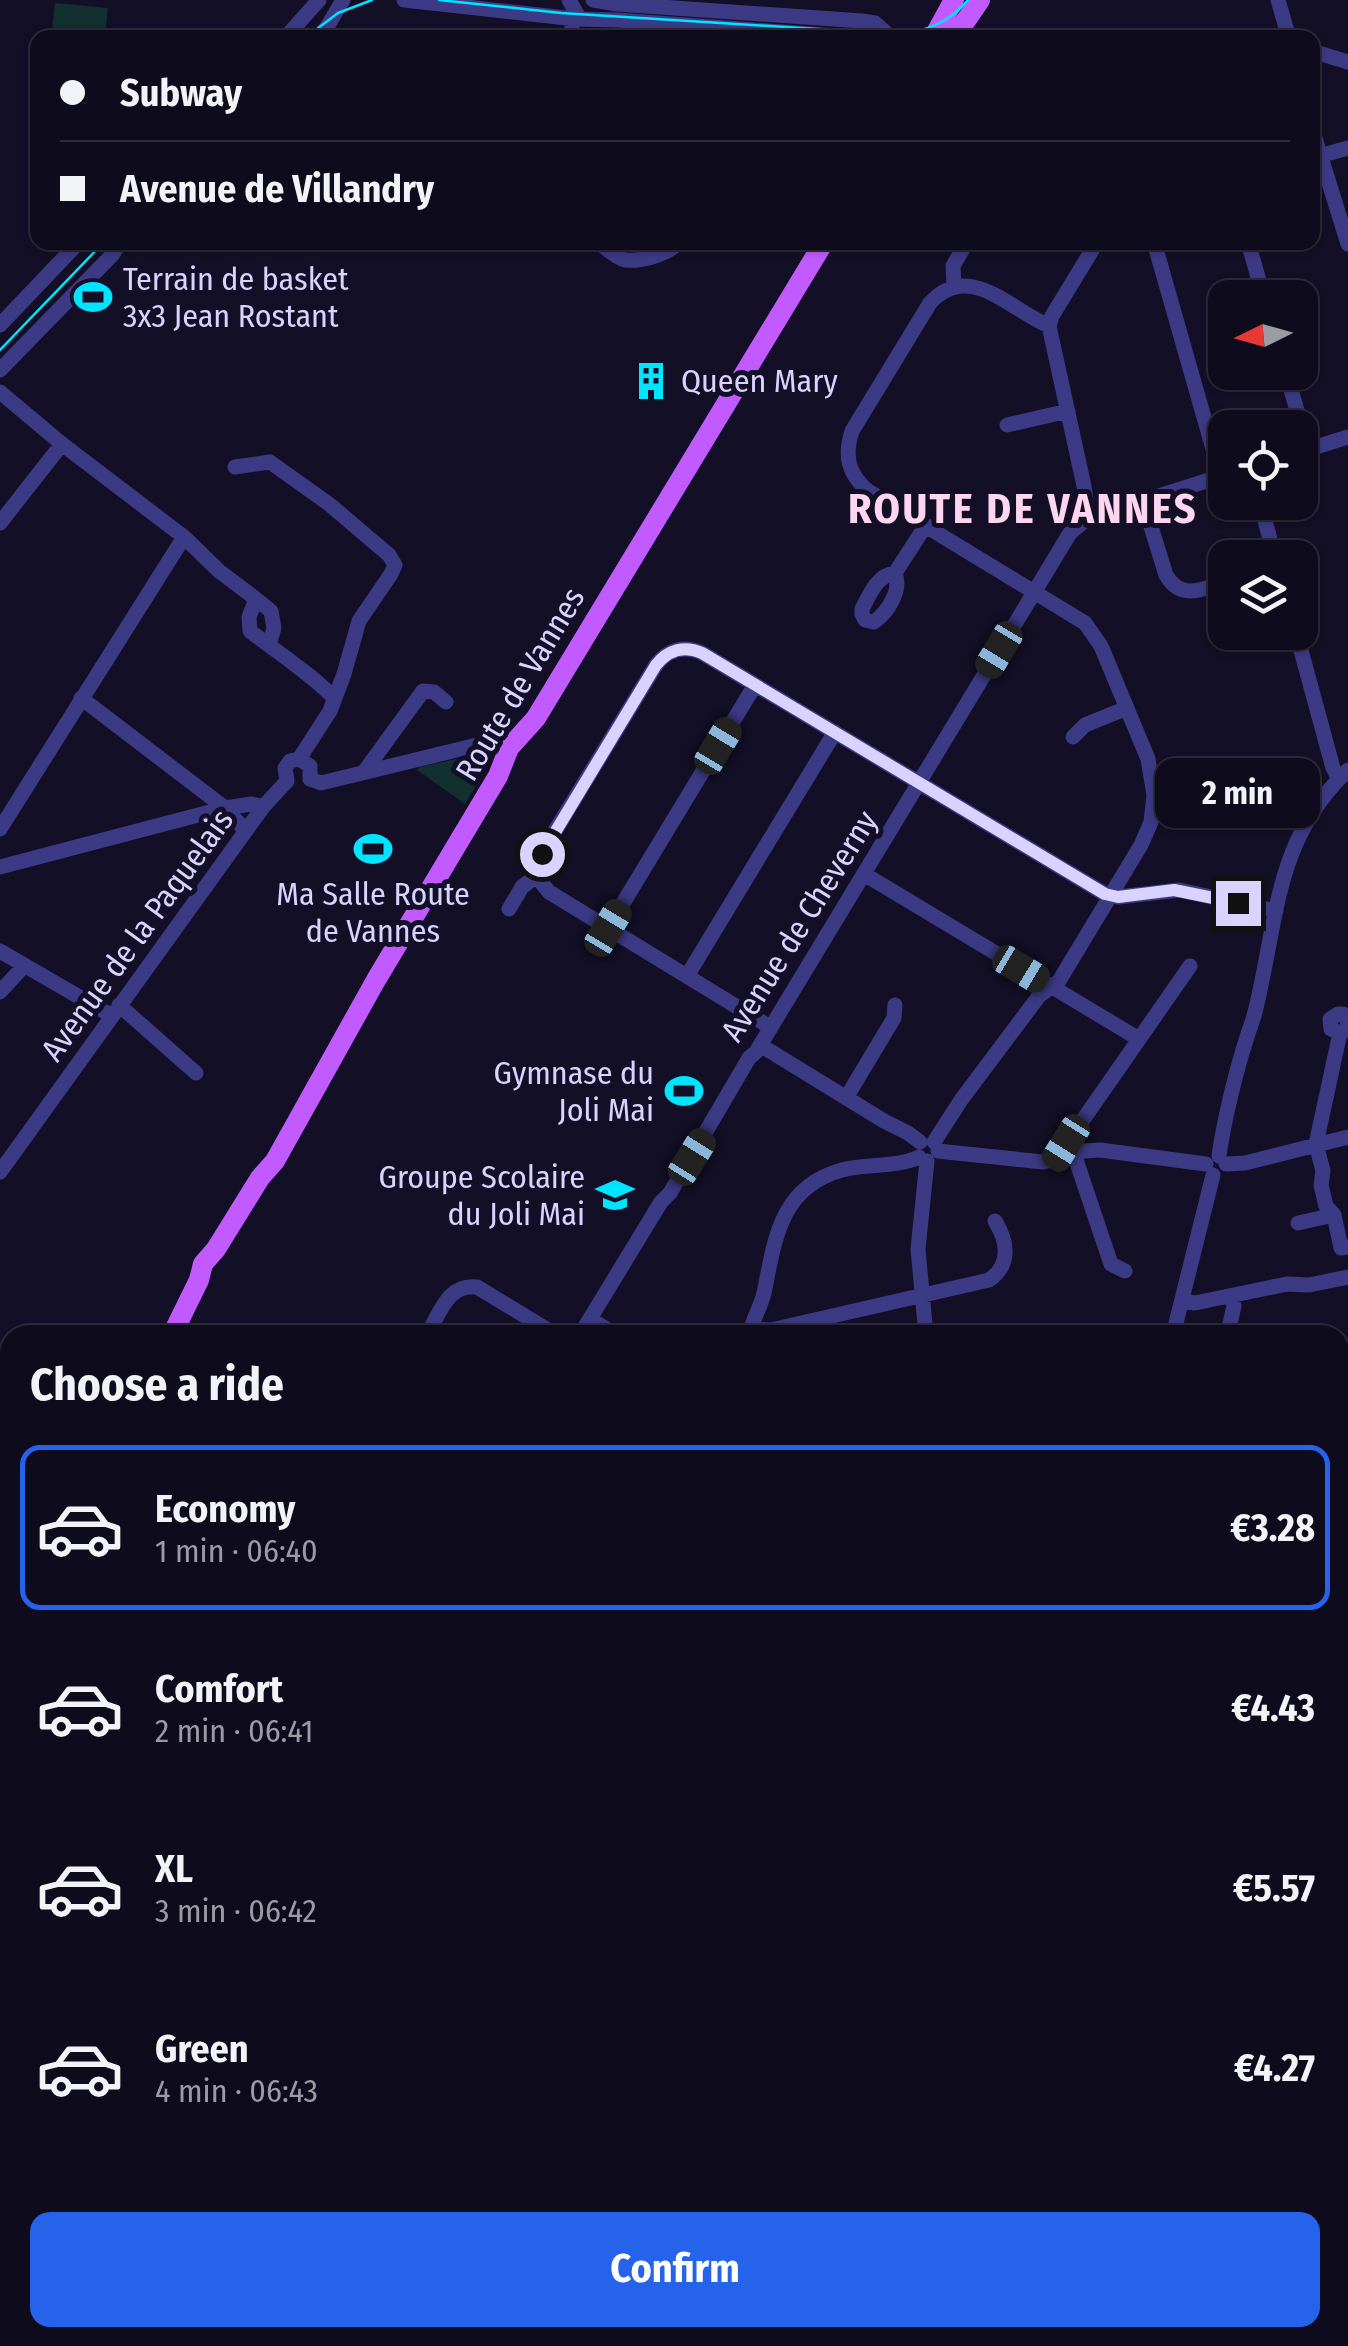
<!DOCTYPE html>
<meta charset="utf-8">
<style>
:root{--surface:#0e0b1c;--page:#171425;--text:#f1f3f6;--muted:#9b9ba3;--line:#2e2b3b;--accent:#2563eb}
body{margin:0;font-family:"Fira Sans Condensed",sans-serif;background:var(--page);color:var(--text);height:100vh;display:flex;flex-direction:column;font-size:38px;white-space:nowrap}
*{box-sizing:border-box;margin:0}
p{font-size:32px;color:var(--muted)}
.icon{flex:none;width:55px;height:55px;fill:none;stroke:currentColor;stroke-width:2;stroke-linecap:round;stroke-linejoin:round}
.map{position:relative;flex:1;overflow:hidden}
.side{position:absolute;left:0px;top:1325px;width:1350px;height:1022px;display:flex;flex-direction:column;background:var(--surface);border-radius:30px 30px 0 0;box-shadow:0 2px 8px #0004,0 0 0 2px var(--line)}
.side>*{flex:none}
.guide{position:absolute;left:30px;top:30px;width:1290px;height:220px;border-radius:20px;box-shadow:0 2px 8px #0004,0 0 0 2px var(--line);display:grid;align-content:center;height:220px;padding:0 30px;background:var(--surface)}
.needle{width:65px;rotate:265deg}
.tools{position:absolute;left:1208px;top:280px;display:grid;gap:20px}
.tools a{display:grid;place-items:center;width:110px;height:110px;border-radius:20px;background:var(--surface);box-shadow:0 2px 8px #0004,0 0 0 2px var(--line);font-size:50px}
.end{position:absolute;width:45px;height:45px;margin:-22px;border:12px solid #d9d4ff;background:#111;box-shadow:0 0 0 5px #111}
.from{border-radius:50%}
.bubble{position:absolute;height:70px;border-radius:20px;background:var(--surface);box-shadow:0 2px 8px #0004,0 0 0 2px var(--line);font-size:32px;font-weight:700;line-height:70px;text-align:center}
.car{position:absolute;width:30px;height:60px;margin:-30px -15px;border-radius:12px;box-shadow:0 0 8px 2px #0007;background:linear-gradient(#222 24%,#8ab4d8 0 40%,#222 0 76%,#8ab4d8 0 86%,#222 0)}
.guide b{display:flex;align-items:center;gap:35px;height:95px;font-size:38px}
.guide b+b{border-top:2px solid var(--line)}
.guide i{width:25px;height:25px;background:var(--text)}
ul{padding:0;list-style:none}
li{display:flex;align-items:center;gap:30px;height:165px;margin:0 20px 15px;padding:0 10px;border:5px solid transparent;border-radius:20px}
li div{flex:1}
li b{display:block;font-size:38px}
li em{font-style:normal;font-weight:700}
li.on{border-color:var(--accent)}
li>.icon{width:90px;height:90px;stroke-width:1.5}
h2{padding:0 30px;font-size:45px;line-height:120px}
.action{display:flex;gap:20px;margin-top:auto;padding:20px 30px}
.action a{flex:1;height:115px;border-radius:20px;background:var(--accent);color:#fff;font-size:40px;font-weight:700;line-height:115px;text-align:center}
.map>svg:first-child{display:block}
.grass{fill:#12302f}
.forest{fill:url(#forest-firs)}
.park{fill:url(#park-tufts)}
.garden{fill:url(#garden-dots)}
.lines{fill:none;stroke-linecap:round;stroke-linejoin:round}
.stream{stroke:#0c2248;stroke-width:4}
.minor{stroke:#3d3a85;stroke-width:15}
.major{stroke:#c25bff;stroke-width:20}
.tram{stroke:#00e5ff;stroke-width:2.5}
.route{stroke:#d9d4ff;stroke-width:12}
.labels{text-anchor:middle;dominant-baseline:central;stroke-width:10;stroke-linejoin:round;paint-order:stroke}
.poi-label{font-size:32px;fill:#d9d4ff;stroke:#130f26;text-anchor:start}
.street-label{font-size:32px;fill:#d9d4ff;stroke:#130f26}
.district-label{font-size:42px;font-weight:bold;letter-spacing:2.5px;fill:#ffd6f0;stroke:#130f26}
</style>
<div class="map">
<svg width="1348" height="2346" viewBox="0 0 1348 2346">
<defs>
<pattern id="forest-firs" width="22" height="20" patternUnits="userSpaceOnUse" patternTransform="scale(2.5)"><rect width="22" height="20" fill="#12302f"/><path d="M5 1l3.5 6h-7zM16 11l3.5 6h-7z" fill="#344d4e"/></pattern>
<pattern id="park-tufts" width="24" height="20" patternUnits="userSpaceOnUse" patternTransform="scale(2.5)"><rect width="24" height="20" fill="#12302f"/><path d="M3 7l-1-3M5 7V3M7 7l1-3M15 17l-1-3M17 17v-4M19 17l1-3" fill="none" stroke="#344d4e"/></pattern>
<pattern id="garden-dots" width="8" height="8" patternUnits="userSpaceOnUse" patternTransform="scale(2.5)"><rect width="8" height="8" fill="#12302f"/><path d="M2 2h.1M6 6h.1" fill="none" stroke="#344d4e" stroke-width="1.8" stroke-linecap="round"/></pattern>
</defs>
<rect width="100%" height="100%" fill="#130f26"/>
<path class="grass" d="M 55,3 L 108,8 L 105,34 L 52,30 Z
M 484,753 L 489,761 L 488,765 L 465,804 L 417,770 L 420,767 Z
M 0,2066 L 10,2069 L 10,2305 L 0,2303 Z
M 180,2338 L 341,2338 L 343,2344 L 332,2346 L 184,2346 Z"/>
<path class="forest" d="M 842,2338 L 931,2338 L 954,2346 L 848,2346 Z"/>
<path class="park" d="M 545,2338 L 808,2338 L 804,2346 L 550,2346 Z"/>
<path class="garden" d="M 1340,1654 L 1348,1656 L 1348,1744 L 1340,1753 Z"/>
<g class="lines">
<path class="stream" d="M 0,2197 L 10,2193
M 0,2200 L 10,2200
M 873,2338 L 880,2346"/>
<path class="minor" d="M 404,0 L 575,19 L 617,20 L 864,38
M 569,0 L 577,14 L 572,24 L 571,38
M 593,0 L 617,4 L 862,21 L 875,23 L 892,38
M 1278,0 L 1289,38
M 285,38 L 319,0
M 318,38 L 327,27 L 343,0
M 1312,51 L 1348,62
M 1312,128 L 1348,244
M 1316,157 L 1348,148
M 598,242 C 606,248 616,258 625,260 C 641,262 669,254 679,242
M 1154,242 L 1221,477
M 1248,242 L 1264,298
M 954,286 L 953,266 L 965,245
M 0,325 L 79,242
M 0,370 L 113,254 L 120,242
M 1286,372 L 1308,449
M 0,392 L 62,444 L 184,537 L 219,571 L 256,599
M 1007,425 L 1068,411
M 1300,452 L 1348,437
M 235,467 L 270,462 L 329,504 L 389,555 L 395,565 L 391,574 L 359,621 L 344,674 L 330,711 L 299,759
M 1143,501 L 1166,575 C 1181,601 1202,589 1225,582
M 1260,502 L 1275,558
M 1089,519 L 1084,486 L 1049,326 L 1052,316 L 1097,242
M 0,523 L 62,444
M 895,573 C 902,590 888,612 874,622 L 865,620 L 862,614 L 862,609 C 870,594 877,575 895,573 L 926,525
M 1296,632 L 1333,768 L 1339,779
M 269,645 L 274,628 L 271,611 L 256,599 L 249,617 L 250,631 C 278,653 310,673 334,698
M 81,698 L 225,808 L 246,831
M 1073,737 L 1085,725 L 1127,708
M 364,772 L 423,691 L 434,692 L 446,702
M 310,779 L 321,783 L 477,745 L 509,748
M 287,781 L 285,768 L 290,761 L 299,759 L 310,766 L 310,779
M 0,829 L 184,537
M 0,867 L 225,808 L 252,804 L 263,807
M 864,874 L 1139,1039
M 509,909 L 522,887 L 536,876
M 608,928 L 755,685
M 0,951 L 112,1016
M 687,976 L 835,732
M 0,992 L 24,966
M 119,1005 L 196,1073
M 1348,1024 L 1345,1031 L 1340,1033 L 1316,1144 L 1323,1171 L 1321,1185 L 1326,1206 L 1334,1215 L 1341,1248 L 1348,1247
M 770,1027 L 549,892 L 536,876 L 537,864 L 541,854 L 656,665 C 668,649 684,645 702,653 L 1105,894 L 1118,897 L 1179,890 L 1276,911
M 1340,1033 L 1331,1029 L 1330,1019 L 1338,1014 L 1343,1014 L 1348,1021
M 760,1045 L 884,1121 L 908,1133 L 920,1142
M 846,1098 L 894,1018 L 895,1005
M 934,1142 L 961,1100 L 1039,996 L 1059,981 L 1141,845 L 1151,822 L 1154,795 L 1148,759 L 1101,646 L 1085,623 L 868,491 C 848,474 844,456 852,431 L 930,303 C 969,260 1010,310 1049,326
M 938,1151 L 1043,1162 L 1084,1151 L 1100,1150 L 1206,1164
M 1074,1154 L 1111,1264 L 1125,1271
M 1219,1156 C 1224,1120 1236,1071 1247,1037 C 1250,1027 1254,1018 1256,1008 C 1278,917 1275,839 1348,770
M 1055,1160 L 1190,966
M 1226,1164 L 1245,1163 L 1348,1137
M 0,1172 L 263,807 L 287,781
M 1298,1223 L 1334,1215
M 1230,1296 L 1234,1306 L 1229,1328 L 1234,1334
M 1182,1301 L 1195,1303 L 1287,1284 L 1309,1285 L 1348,1277
M 590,1319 L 616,1335
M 751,1329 C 754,1317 761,1306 764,1293 C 775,1239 780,1187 842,1170 C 867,1163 896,1168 919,1157
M 427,1335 C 440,1313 448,1283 477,1287 L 556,1335
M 580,1335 L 661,1202 L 670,1193 L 749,1058 L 756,1052 L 1070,533 L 1084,521 L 1096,516 L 1225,475
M 741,1335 L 751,1329 L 771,1330 L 989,1280 C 1011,1265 1008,1242 995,1221
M 926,1335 L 918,1249 L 927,1161
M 1173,1335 L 1213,1175
M 0,1460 L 10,1468
M 1340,1460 L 1348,1461
M 0,1493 L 10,1502
M 1340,1536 L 1348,1538
M 1340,1772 L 1348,1763
M 1340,1896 L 1348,1895
M 1340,2017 L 1348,2018
M 0,2061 L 10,2063
M 1340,2075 L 1348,2057
M 1340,2144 L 1348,2148
M 1340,2211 L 1348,2214
M 1340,2249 L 1348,2252
M 350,2338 L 353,2346
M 367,2338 L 370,2346
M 1181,2338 L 1184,2346
M 1209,2338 L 1212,2346
M 821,2346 L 825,2338
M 1271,2346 L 1271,2338
M 1313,2346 L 1348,2337"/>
<path class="major" d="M 933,38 L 954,0
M 954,38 L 980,0
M 172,1335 L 199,1280 L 203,1264 L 216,1249 L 260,1178 L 275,1161 L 376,980 L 498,776 L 509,748 L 536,718 L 824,242
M 0,1671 L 10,1650"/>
<path class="tram" d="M 439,0 L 561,13 L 896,34 C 925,32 949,23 968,0
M 305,38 L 338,13 L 372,0
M 0,350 L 104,242
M 0,1481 L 10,1489
M 355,2338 L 357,2346"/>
</g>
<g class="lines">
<path class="route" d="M 542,854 L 656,665 C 668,650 684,645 702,653 L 1105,894 L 1118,897 L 1174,890 L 1238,903"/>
</g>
<defs>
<g id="stadium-bare" transform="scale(3)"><path d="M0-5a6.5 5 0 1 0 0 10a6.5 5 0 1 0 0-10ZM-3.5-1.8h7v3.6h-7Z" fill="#00e5ff" stroke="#130f26" stroke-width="2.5" paint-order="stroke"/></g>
<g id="building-bare" transform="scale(3)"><path d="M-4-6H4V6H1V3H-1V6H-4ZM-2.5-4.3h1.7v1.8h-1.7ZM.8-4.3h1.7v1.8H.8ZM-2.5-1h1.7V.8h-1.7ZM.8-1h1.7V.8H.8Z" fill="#00e5ff" stroke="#130f26" stroke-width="2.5" paint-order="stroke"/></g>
<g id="school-bare" transform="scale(3)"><path d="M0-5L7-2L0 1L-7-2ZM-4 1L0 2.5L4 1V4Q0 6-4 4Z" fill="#00e5ff" stroke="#130f26" stroke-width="2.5" paint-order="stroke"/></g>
</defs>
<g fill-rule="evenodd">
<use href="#stadium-bare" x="93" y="297"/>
<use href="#building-bare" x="651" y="381"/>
<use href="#stadium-bare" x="373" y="849"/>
<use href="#stadium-bare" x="684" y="1091"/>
<use href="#school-bare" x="615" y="1195"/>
</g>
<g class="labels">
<g class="poi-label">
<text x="123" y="279">Terrain de basket<tspan x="123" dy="37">3x3 Jean Rostant</tspan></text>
<text x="681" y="381">Queen Mary</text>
<text x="373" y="894" text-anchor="middle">Ma Salle Route<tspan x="373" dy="37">de Vannes</tspan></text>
<text x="654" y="1073" text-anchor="end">Gymnase du<tspan x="654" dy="37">Joli Mai</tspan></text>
<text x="585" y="1177" text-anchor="end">Groupe Scolaire<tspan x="585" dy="37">du Joli Mai</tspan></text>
</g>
<g class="street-label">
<text transform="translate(520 684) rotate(-59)">Route de Vannes</text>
<text transform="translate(799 926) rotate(-58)">Avenue de Cheverny</text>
<text transform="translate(137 935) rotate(-54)">Avenue de la Paquelais</text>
</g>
<g class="district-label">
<text x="1023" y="509">ROUTE DE VANNES</text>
</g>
</g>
</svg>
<div class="tools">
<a><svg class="needle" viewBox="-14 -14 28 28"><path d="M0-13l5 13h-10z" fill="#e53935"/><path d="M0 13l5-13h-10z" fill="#9b9ba3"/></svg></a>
<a><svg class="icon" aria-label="locate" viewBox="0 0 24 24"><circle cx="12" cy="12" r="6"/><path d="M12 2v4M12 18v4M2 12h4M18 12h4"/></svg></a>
<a><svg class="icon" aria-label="layers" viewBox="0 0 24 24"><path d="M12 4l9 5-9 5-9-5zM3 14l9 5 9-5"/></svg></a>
</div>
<i class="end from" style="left:542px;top:854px"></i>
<i class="end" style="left:1238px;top:903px"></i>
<div class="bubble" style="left:1155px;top:758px;width:165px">2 min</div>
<i class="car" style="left:999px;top:650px;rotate:211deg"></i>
<i class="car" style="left:718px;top:746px;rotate:31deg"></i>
<i class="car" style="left:608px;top:928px;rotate:31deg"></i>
<i class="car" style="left:1021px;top:969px;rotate:121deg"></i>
<i class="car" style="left:1066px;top:1143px;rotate:212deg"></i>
<i class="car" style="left:692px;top:1157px;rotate:32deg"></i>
<div class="guide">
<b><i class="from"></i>Subway</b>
<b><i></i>Avenue de Villandry</b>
</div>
<section class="side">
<h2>Choose a ride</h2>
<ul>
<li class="on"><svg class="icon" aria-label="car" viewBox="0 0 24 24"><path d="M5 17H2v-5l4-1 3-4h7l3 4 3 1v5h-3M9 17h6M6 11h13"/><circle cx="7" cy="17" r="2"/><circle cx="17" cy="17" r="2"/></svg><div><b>Economy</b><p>1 min · 06:40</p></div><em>€3.28</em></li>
<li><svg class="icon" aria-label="car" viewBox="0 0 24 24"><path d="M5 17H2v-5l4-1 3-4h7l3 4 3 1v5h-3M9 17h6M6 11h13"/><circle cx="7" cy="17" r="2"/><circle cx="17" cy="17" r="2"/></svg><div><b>Comfort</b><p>2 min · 06:41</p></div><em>€4.43</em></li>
<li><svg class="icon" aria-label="car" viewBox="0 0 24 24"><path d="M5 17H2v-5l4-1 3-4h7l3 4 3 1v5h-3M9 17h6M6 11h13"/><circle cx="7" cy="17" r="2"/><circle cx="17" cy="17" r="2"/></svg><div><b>XL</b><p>3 min · 06:42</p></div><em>€5.57</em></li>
<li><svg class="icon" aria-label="car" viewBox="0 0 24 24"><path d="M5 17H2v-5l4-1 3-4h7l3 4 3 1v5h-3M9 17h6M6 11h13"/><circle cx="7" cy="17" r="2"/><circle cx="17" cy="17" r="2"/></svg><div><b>Green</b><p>4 min · 06:43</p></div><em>€4.27</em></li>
</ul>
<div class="action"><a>Confirm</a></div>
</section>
</div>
